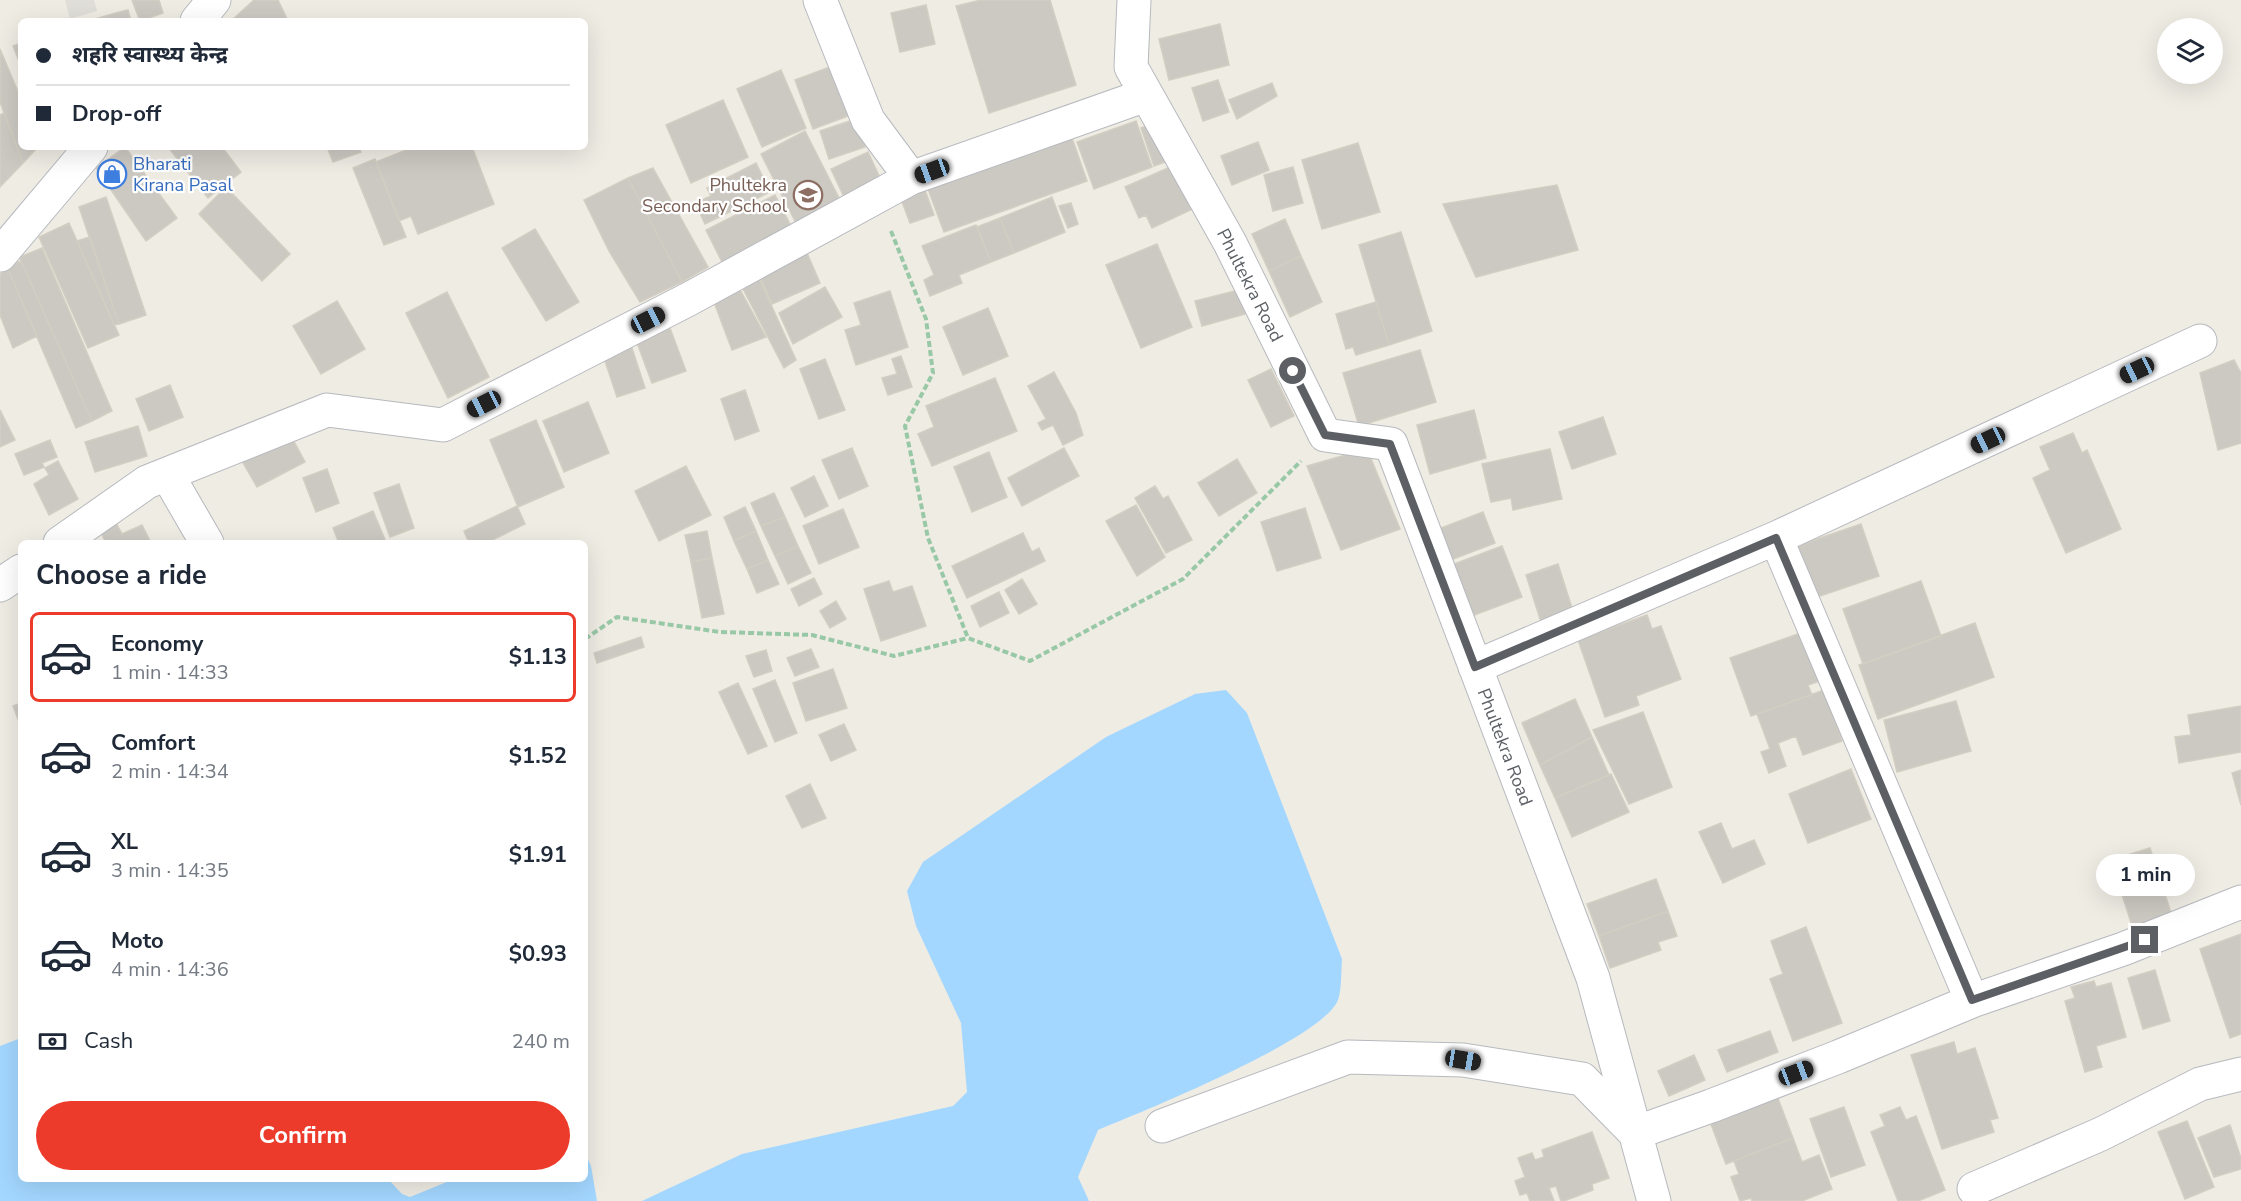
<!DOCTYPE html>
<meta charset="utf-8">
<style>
:root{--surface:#fff;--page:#f6f6f7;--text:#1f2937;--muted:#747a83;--line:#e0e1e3;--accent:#ed3b2b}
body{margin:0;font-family:"Nunito Sans","Noto Sans Devanagari",sans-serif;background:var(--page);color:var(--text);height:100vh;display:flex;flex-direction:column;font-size:22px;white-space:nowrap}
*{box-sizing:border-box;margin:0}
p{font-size:20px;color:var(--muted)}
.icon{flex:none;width:33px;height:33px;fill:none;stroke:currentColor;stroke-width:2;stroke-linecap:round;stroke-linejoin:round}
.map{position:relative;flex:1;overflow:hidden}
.panel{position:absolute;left:18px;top:540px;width:570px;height:642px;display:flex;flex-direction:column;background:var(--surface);border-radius:9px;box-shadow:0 6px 24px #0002}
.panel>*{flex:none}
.guide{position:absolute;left:18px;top:18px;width:570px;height:132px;border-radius:9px;box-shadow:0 6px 24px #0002;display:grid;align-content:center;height:132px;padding:0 18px;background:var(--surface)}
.tools{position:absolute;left:2157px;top:18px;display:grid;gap:12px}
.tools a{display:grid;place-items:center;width:66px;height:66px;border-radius:50%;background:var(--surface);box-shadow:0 6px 24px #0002;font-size:30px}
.end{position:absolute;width:27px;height:27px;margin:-14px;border:8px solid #5c6065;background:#fff;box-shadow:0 0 0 3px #fff}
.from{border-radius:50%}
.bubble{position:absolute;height:42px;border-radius:21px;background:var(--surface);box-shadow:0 6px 24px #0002;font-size:20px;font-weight:700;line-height:42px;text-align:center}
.car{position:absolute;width:18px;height:36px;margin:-18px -9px;border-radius:8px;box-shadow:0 0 4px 2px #0007;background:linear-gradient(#222 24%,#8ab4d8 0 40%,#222 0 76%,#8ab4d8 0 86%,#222 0)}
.guide b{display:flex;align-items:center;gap:21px;height:57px;font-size:22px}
.guide b+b{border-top:2px solid var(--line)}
.guide i{width:15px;height:15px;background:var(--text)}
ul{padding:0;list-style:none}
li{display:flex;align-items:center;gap:18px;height:90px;margin:0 12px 9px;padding:0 6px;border:3px solid transparent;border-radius:9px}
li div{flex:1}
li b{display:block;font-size:22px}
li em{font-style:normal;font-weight:700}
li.current{border-color:var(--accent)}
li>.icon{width:54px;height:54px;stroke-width:1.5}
h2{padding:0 18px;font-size:27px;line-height:72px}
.pay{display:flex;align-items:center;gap:15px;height:66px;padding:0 18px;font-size:22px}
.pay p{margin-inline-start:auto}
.button{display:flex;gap:12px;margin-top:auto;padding:12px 18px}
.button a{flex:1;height:69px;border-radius:36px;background:var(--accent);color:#fff;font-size:24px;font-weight:700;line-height:69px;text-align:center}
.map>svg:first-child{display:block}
.industrial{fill:#e0ded8}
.water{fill:#a3d7ff}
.building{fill:#ccc9c3;stroke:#d3cec2;stroke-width:1.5}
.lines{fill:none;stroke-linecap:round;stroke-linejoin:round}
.minor-casing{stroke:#b6b9be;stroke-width:35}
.secondary-casing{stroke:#b7bac0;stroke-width:35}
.path{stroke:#98c8a6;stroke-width:4;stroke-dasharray:6 3;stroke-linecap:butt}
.minor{stroke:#fff;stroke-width:33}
.secondary{stroke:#fff;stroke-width:33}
.route{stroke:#5c6065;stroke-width:8}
.labels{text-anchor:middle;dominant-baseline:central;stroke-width:4.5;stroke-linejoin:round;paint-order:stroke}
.shop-label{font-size:18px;fill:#366cbe;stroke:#fff;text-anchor:start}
.education-label{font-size:18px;fill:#785e54;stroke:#fff;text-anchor:end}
.street-label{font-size:18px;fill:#5c6065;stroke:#fff}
</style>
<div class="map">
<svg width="2241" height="1201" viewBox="0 0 2241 1201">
<rect width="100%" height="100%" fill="#efece4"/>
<path class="industrial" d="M 65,0 L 94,0 L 97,11 L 70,19 Z"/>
<path class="water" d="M 1226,690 L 1247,713 L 1342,959 C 1341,971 1342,988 1338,1000 C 1323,1039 1142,1112 1098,1130 L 1078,1177 L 1089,1201 L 642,1201 L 742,1154 L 953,1106 L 967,1092 L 961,1023 L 916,926 L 907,891 L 923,862 L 1106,737 L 1195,694 Z
M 21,1038 L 21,1179 L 388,1179 L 402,1194 L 410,1197 L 454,1179 L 585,1179 L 585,1153 L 591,1166 L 597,1201 L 0,1201 L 0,1046 Z"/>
<path class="building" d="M 132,0 L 159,0 L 163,13 L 140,21 Z
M 254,0 L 278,0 L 288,21 L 231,21 Z
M 981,0 L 1050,0 L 1076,85 L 989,113 L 956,6 Z
M 926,5 L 935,44 L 900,52 L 891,13 Z
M 128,10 L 131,21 L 88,21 L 116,13 Z
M 1220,24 L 1229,65 L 1169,80 L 1159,39 Z
M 21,43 L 21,66 L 13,46 Z
M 0,49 L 21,99 L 21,147 L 38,147 L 23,163 L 0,102 Z
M 838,64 L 856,113 L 813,129 L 795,80 Z
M 781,70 L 806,128 L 762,147 L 737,89 Z
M 1218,80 L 1229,112 L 1203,121 L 1192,88 Z
M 1272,83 L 1277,96 L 1237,119 L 1229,100 Z
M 723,100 L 748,157 L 691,183 L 666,125 Z
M 4,113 L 23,163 L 0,187 L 0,115 Z
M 856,119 L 865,147 L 829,159 L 820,131 Z
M 1136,121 L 1152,167 L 1094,189 L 1077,142 Z
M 1154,123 L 1168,161 L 1154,166 L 1141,128 Z
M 805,131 L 841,202 L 797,225 L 761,154 Z
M 1072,138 L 1087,181 L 944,232 L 928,189 Z
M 1258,142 L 1269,170 L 1232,185 L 1221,156 Z
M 1358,143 L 1380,212 L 1322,229 L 1302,160 Z
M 125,147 L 177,218 L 146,241 L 96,168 Z
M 168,147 L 222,147 L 241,172 L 208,198 Z
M 327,147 L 359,147 L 361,152 L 333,162 Z
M 414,147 L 472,147 L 494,204 L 418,234 L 411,216 L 399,221 L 376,162 Z
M 868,152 L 881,180 L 844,197 L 831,169 Z
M 375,159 L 406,237 L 384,245 L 353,168 Z
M 756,163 L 770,192 L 705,224 L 695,203 L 711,196 L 707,188 Z
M 1177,164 L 1197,207 L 1152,228 L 1146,215 L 1139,218 L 1125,187 Z
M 1293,167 L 1303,203 L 1273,211 L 1264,175 Z
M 653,168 L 708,267 L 682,282 L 628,178 Z
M 628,178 L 682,282 L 640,302 L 609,251 L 584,200 Z
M 1557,185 L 1578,250 L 1476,277 L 1443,204 Z
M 226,187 L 290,254 L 262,281 L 199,214 Z
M 925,190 L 934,215 L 910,223 L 901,199 Z
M 775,195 L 792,228 L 722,262 L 706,230 Z
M 106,197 L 146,315 L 119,324 L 79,207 Z
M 1052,197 L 1065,232 L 1014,253 L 1000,218 Z
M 1071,203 L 1078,224 L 1068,228 L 1059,206 Z
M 1000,218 L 1014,253 L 991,262 L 977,227 Z
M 1285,219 L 1301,256 L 1269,271 L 1252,234 Z
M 69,223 L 119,335 L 88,348 L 39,237 Z
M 976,225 L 991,262 L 959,275 L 962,283 L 930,296 L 924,280 L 934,275 L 922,246 Z
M 535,229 L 579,302 L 546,321 L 502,248 Z
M 1401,232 L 1432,331 L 1389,345 L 1359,245 Z
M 90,237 L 119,324 L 114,325 L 77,241 Z
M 1157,244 L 1192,327 L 1141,348 L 1106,265 Z
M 42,248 L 112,411 L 92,421 L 21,261 L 20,257 Z
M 807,253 L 820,283 L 772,304 L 759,274 Z
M 1301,256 L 1322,302 L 1290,317 L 1269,271 Z
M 21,261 L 92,421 L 76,428 L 7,267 Z
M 7,267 L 37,336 L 13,348 L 0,315 L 0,275 Z
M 759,278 L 796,360 L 784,368 L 741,285 Z
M 738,286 L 766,337 L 732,350 L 714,302 Z
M 825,287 L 842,317 L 793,344 L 779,313 Z
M 1239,290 L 1245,314 L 1202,326 L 1195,301 Z
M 890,291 L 908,347 L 856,365 L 845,330 L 861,325 L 854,303 Z
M 447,292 L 489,377 L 448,398 L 406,313 Z
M 337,301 L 365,349 L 321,374 L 293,326 Z
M 1376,302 L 1389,345 L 1356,355 L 1353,347 L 1346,349 L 1336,314 Z
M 988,308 L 1008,356 L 963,375 L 943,327 Z
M 670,328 L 686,371 L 652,383 L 636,340 Z
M 631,345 L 645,388 L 617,397 L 603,355 Z
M 1420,350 L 1436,402 L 1359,426 L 1343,373 Z
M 901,356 L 912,387 L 888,395 L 882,378 L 897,374 L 892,359 Z
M 825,359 L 845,410 L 819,419 L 800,369 Z
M 2234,360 L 2241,373 L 2241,443 L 2218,450 L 2200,373 Z
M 1271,369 L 1294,416 L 1271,427 L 1248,380 Z
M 1054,372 L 1076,413 L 1083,435 L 1063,445 L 1053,425 L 1042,430 L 1038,423 L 1046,419 L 1028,386 Z
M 995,378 L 1017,431 L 932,466 L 918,434 L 934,427 L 926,406 Z
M 170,385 L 183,417 L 149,431 L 136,399 Z
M 745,390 L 759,431 L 735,440 L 721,399 Z
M 588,402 L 609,453 L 564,472 L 543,421 Z
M 0,410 L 15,440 L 0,447 Z
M 1474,410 L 1486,458 L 1430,474 L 1417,425 Z
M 1603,417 L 1616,454 L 1572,469 L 1559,432 Z
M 536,420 L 564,487 L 518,507 L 490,440 Z
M 138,426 L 147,456 L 95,472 L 85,442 Z
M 2073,433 L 2082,453 L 2087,450 L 2121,529 L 2066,553 L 2033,478 L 2050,470 L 2040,447 Z
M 290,434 L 305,462 L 257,487 L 242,461 Z
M 50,440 L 57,457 L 42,463 L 44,467 L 24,475 L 15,454 Z
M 852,448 L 868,486 L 839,499 L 822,460 Z
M 1064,448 L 1079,476 L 1022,506 L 1008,478 Z
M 1367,449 L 1400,529 L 1341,550 L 1307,466 Z
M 1550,449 L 1562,499 L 1513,510 L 1511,498 L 1491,502 L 1482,464 Z
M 989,452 L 1007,497 L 972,512 L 954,467 Z
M 1237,459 L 1257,493 L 1219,516 L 1198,483 Z
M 58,461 L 78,499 L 49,515 L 34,484 L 49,475 L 45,468 Z
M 686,466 L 711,515 L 659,541 L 635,491 Z
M 327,469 L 339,503 L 316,512 L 303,478 Z
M 814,476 L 828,506 L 805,517 L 791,488 Z
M 399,484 L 414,528 L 390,537 L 374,493 Z
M 1155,486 L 1163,499 L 1168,496 L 1192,540 L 1166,553 L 1135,498 Z
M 774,493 L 785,517 L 761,526 L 751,503 Z
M 1136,505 L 1165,557 L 1137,576 L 1106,521 Z
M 517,506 L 525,524 L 486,543 L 469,543 L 464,531 Z
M 745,507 L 756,531 L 734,541 L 724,517 Z
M 1305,508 L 1321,558 L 1277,571 L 1261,522 Z
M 843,509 L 859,547 L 819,564 L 803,526 Z
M 373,511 L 386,542 L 339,543 L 333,528 Z
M 1483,512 L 1495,543 L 1448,561 L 1436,530 Z
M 785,517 L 798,546 L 775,556 L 761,526 Z
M 114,519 L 122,534 L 142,525 L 151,543 L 106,543 L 98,526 Z
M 1861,524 L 1879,576 L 1811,599 L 1794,547 Z
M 707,531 L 712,558 L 691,562 L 685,535 Z
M 756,531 L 768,560 L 747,569 L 734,541 Z
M 1023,533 L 1032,552 L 1039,548 L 1045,561 L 967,598 L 952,566 Z
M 798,546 L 811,573 L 788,584 L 775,556 Z
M 1502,546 L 1522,597 L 1469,617 L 1449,566 Z
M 712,558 L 724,614 L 702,618 L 691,562 Z
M 768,560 L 779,584 L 757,593 L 747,569 Z
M 1558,564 L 1573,611 L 1541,622 L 1526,575 Z
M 814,578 L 822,594 L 799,606 L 791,589 Z
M 1022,579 L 1037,604 L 1019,614 L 1005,590 Z
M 889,581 L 893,592 L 912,586 L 926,626 L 881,641 L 864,589 Z
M 1921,581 L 1941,636 L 1863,664 L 1843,609 Z
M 999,592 L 1009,613 L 980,627 L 971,606 Z
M 836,601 L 846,619 L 830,628 L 820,611 Z
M 1647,615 L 1652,629 L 1661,626 L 1681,679 L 1636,696 L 1639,705 L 1605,717 L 1578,640 Z
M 1975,623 L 1994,677 L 1878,719 L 1859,665 Z
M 1806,631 L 1823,680 L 1808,685 L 1812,695 L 1751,716 L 1730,658 Z
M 641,637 L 644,647 L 597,663 L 594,653 Z
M 811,649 L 819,667 L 795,676 L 787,658 Z
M 766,650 L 772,671 L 754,677 L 746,656 Z
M 833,669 L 847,708 L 806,721 L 793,683 Z
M 775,680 L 797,733 L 775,742 L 753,689 Z
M 738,683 L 767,746 L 748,754 L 719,692 Z
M 1824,690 L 1842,741 L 1803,755 L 1796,736 L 1778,743 L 1786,766 L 1769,773 L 1761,752 L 1770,749 L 1757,714 Z
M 1575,699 L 1592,737 L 1540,765 L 1522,723 Z
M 1956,701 L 1971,751 L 1897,772 L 1884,720 Z
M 21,703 L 21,727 L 13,706 Z
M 2241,706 L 2241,752 L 2179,763 L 2175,737 L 2191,735 L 2188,715 Z
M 1643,712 L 1672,787 L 1629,804 L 1593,730 Z
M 844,724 L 856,750 L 831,761 L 819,735 Z
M 1592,737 L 1609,775 L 1555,798 L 1540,765 Z
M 1851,769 L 1871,819 L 1808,843 L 1789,794 Z
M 2241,770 L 2241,805 L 2232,773 Z
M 1611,774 L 1629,812 L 1572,837 L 1555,798 Z
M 810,784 L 826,818 L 802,828 L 786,796 Z
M 1721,823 L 1732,849 L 1754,840 L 1765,864 L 1723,883 L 1699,832 Z
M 2150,848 L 2173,919 L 2134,932 L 2111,860 Z
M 1656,879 L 1668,911 L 1599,936 L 1587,904 Z
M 1668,911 L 1677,936 L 1658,942 L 1661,950 L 1610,968 L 1599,936 Z
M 1806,927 L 1842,1023 L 1793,1041 L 1770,979 L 1783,974 L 1771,941 Z
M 2241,934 L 2241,1034 L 2230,1038 L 2200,949 Z
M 2155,970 L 2170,1021 L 2143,1029 L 2128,978 Z
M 2094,981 L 2096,987 L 2111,983 L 2126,1037 L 2096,1046 L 2102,1067 L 2085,1072 L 2065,1001 L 2075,998 L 2071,987 Z
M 1770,1031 L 1778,1052 L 1727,1072 L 1718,1050 Z
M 1954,1042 L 1957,1054 L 1975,1048 L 1998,1118 L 1990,1120 L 1994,1132 L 1942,1149 L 1911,1055 Z
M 1694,1055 L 1705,1080 L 1669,1096 L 1658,1071 Z
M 1776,1093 L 1793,1138 L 1726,1164 L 1709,1119 Z
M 1844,1107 L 1865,1165 L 1831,1177 L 1810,1119 Z
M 1900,1107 L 1906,1120 L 1916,1116 L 1945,1190 L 1918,1201 L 1898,1201 L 1871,1132 L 1885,1126 L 1880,1115 Z
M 2187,1121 L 2214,1187 L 2185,1199 L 2158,1132 Z
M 2230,1125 L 2241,1158 L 2241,1169 L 2214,1177 L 2198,1138 Z
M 1592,1132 L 1609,1178 L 1592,1184 L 1593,1190 L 1564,1201 L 1561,1201 L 1556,1186 L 1549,1188 L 1554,1201 L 1530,1201 L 1527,1193 L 1520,1195 L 1515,1181 L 1525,1177 L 1518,1158 L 1532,1153 L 1535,1160 L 1544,1157 L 1542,1150 Z
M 1793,1138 L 1802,1162 L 1819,1155 L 1832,1189 L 1802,1201 L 1752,1201 L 1751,1198 L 1740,1201 L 1731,1177 L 1739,1174 L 1734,1161 Z"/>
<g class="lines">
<g class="minor-casing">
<path id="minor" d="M 820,0 L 868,120 L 911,178
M 1134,0 L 1131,67 L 1230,243 L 1325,435 L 1391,444 L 1593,978 L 1654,1201
M 167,474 L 207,543
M 1776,538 L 2200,341
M 60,543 L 147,482 L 327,410 L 443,425 L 689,299 L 911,178 L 1146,95
M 0,585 L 21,571
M 1475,667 L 1776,538 L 1972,1001
M 1162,1126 L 1348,1057 L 1463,1060 L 1582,1079 L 1635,1133 L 1711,1106 L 1838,1057 L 1972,1001 L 2123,949 L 2241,902
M 1974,1189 L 2101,1134 L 2200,1084 L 2241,1074"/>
</g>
<g class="secondary-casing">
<path id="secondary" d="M 197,21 L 214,0
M 0,255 L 91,147"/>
</g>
<path class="path" d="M 891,231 L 926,319 L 933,373 L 905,426 L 928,538 L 968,638 L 1030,661 L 1183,579 L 1301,461
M 585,639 L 617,617 L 720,632 L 812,635 L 894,656 L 968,638"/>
<use href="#minor" class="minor"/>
<use href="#secondary" class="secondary"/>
</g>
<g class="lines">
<path class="route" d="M 1293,371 L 1325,435 L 1390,444 L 1475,667 L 1776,538 L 1972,1000 L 2145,940"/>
</g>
<defs>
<g id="shop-ring" transform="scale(1.5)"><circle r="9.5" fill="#fff" stroke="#3f7fe0" stroke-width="1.5"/><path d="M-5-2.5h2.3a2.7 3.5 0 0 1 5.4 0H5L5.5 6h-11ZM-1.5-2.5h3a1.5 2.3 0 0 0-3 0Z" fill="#3f7fe0"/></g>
<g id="school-ring" transform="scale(1.5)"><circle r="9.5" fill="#fff" stroke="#8d6e63" stroke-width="1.5"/><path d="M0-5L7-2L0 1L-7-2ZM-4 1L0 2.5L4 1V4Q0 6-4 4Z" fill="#8d6e63"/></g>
</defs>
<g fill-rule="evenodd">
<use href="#shop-ring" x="112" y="174"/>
<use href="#school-ring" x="808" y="195"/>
</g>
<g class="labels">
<g class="shop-label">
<text x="133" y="164">Bharati<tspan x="133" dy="21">Kirana Pasal</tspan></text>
</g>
<g class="education-label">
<text x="787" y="185">Phultekra<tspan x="787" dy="21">Secondary School</tspan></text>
</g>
<g class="street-label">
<text transform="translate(1250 285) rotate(63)">Phultekra Road</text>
<text transform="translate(1505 747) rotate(69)">Phultekra Road</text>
</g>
</g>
</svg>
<div class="tools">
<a><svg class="icon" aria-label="layers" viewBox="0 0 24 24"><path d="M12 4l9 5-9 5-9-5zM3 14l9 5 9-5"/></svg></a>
</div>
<i class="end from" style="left:1293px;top:371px"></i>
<i class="end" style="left:2145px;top:940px"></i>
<div class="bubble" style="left:2096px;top:854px;width:99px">1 min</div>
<i class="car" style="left:932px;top:171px;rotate:250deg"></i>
<i class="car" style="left:648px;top:320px;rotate:63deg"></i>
<i class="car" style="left:2137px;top:370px;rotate:245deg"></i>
<i class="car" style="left:484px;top:404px;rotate:243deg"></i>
<i class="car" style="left:1988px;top:440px;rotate:245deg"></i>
<i class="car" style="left:1463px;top:1060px;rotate:99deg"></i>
<i class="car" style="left:1796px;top:1073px;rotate:69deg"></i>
<div class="guide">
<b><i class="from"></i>शहरि स्वास्थ्य केन्द्र</b>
<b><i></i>Drop-off</b>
</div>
<section class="panel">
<h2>Choose a ride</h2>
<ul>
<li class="current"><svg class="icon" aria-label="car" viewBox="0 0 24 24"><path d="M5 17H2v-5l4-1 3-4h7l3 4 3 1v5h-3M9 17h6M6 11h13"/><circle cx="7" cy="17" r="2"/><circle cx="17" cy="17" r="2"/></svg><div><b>Economy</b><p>1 min · 14:33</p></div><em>$1.13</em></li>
<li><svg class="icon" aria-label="car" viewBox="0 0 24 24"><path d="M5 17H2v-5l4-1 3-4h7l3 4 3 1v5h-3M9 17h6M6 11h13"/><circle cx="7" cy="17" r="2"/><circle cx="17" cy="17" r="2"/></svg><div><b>Comfort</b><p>2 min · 14:34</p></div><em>$1.52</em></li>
<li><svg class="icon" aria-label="car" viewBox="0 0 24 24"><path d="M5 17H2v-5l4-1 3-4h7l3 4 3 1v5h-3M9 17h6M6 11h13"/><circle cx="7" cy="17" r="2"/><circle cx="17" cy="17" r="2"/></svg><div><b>XL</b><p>3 min · 14:35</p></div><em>$1.91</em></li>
<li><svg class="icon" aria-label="car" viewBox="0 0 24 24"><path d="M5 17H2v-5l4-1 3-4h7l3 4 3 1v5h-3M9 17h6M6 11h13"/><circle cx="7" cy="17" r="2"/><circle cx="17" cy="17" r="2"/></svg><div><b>Moto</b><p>4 min · 14:36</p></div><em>$0.93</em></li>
</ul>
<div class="pay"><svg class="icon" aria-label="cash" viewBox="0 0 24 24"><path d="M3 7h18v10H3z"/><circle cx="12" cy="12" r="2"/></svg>Cash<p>240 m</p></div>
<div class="button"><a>Confirm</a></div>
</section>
</div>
